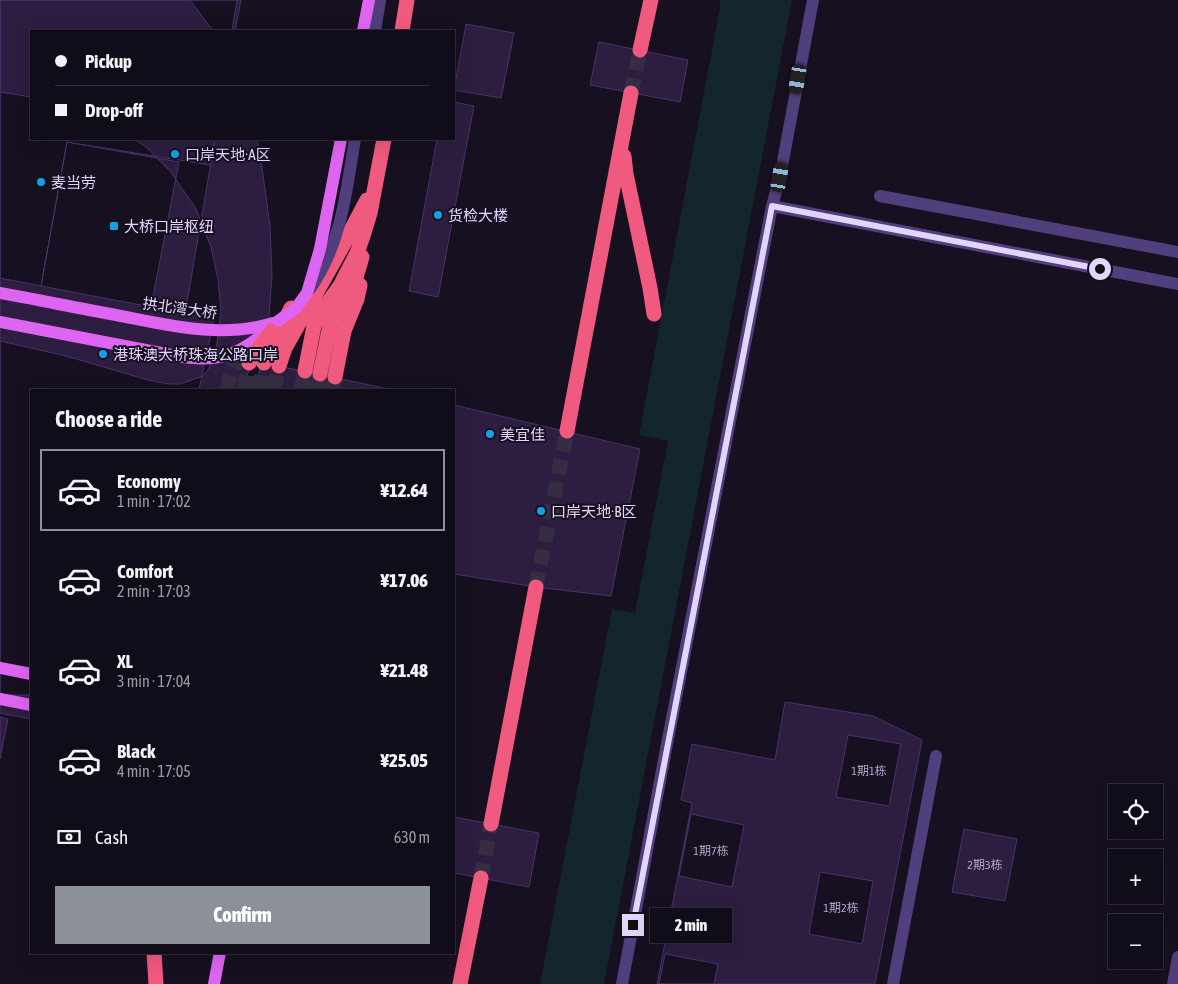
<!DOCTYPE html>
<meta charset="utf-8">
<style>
:root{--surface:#110c19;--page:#1e1a26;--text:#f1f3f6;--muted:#9c9ba2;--line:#302c38;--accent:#8c9099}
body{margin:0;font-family:"Asap Condensed","Noto Sans SC",sans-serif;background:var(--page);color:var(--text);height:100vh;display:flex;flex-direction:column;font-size:19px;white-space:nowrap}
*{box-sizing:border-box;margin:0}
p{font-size:16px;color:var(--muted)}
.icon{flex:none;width:28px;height:28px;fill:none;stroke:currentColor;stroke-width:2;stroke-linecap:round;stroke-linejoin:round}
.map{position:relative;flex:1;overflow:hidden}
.drawer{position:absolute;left:30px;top:389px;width:425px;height:565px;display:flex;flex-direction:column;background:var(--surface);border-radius:0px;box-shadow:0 5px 20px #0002,0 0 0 1px var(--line)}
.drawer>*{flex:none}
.hud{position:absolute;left:30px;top:30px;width:425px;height:110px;border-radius:0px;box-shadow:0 5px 20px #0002,0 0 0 1px var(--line);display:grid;align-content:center;height:110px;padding:0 25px;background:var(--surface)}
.tools{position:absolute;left:1108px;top:784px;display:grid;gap:10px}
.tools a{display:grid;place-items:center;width:55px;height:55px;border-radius:0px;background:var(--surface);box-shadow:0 5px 20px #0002,0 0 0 1px var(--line);font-size:25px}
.end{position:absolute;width:22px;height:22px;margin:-11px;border:6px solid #e2d4fb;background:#111;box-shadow:0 0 0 2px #111}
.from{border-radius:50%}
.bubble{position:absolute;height:35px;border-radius:0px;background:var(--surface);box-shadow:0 5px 20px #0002,0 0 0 1px var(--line);font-size:16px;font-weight:800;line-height:35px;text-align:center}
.car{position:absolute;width:15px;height:30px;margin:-15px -8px;border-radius:6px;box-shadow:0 0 4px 1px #0007;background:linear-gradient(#222 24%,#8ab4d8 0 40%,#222 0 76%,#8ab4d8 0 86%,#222 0)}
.hud b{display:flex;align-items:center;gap:18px;height:48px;font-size:19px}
.hud b+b{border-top:1px solid var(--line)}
.hud i{width:12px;height:12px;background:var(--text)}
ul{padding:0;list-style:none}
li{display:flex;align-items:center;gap:15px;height:82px;margin:0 10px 8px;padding:0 15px;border:2px solid transparent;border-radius:0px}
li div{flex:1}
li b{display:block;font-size:19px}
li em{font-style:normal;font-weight:800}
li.current{border-color:var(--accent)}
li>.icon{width:45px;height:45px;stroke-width:1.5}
h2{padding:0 25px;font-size:22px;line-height:60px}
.pay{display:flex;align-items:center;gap:12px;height:55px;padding:0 25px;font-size:19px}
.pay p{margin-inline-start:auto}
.action{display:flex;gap:10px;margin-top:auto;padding:10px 25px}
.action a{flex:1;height:58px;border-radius:0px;background:var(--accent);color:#fff;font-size:20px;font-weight:800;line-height:58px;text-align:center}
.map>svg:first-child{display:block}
.green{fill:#13262b}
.building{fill:#2d1e41;stroke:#4b326b;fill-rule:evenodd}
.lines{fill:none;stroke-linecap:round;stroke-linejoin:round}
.highway-tunnel{stroke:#352d42;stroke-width:15;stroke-dasharray:15 8;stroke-linecap:butt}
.minor{stroke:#503f7c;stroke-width:12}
.major{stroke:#de65f1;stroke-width:12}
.highway{stroke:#f05a7e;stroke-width:15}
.minor-bridge{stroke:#503f7c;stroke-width:12}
.major-bridge{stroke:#de65f1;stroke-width:12}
.route{stroke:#e2d4fb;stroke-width:6}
.poi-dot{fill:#159fe6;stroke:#171021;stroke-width:2}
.labels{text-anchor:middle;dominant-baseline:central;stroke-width:4;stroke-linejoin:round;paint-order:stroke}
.number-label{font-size:12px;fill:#b5a6cc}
.poi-label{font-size:15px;fill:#e2d4fb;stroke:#171021;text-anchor:start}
.street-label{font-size:15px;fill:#e2d4fb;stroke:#171021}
</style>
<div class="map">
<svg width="1178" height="984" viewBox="0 0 1178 984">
<rect width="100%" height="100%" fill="#171021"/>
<path class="green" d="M 720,0 L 792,0 L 604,984 L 540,984 L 612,609 L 635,613 L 668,441 L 639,435 L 720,8 Z"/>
<path class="building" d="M 0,0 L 190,0 L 213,31 L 31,31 L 31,97 L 0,92 Z
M 0,0 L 241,0 L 235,31 L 31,31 L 31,139 L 215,139 L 185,314 L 214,319 L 199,390 L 31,390 L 31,719 L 0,713 ZM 67,142 L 179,162 L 151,307 L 41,286 Z
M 0,0 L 237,0 L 232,31 L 31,31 L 31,139 L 215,139 L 210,165 L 67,142 L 41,286 L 0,278 Z
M 466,24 L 514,33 L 501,98 L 454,90 Z
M 599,42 L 688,60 L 680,102 L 590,85 Z
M 454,102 L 474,106 L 438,297 L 409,291 L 437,139 L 454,139 Z
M 134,139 L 257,139 L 260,153 L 270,226 L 272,275 L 269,317 L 256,390 L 31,390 L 31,695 L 0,695 L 0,341 L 66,356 L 148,380 L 168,384 L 180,384 L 203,376 L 209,368 L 216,351 L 221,311 L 218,280 L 211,247 L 196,209 L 171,172 L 146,147 Z
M 264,363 L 365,384 L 392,390 L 244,390 L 249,368 L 253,364 Z
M 454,405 L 640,449 L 611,596 L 536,587 L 454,574 Z
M 785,702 L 873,716 L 922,740 L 875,984 L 657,984 L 692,803 L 681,800 L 692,744 L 775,760 Z
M 0,717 L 8,719 L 0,759 Z
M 848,735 L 901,744 L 889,806 L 836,797 Z
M 691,814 L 744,825 L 732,887 L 679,876 Z
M 454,817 L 539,833 L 529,887 L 454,873 Z
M 964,829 L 1017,839 L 1005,901 L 952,892 Z
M 820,872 L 873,881 L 862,944 L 809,934 Z
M 665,954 L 718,964 L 714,984 L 659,984 Z"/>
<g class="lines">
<path class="highway-tunnel" d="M 631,93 L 640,50
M 227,390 C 232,365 235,360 256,345
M 244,390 L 249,363
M 259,390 L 264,363
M 274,390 L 279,366
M 301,390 L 305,371
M 317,390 L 320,374
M 332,390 L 335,377
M 536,587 L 567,431
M 481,878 L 491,824"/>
<path class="minor" d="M 375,31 L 380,0
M 880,196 L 1178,252
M 772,206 L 1178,284
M 622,984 L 666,749 L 772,206 L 780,177 L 813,0
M 893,984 L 936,756
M 1173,984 L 1178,957"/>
<path class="major" d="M 363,31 L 369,0
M 0,293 C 39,300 77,308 116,315 C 168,325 220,339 273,323
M 0,322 L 182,357 C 220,362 239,355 268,330
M 0,668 L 31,674
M 0,699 L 31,705
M 214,984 L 220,952"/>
<path class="highway" d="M 402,31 L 407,0
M 640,50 L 651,0
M 624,156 L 626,174 L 650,288 L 654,314
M 249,363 L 253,354 L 273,330
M 264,363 L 291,308
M 279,366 L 285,348 L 341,249 L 367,200
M 305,371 L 314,326 L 319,315 L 340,286 L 357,253 L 363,236 L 370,213 L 384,139
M 320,374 L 330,325 L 339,308 L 353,288 L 362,257
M 335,377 L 344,331 L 357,299 L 360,285
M 567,431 L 631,93
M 491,824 L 536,587
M 154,952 L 156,984
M 460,984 L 481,878"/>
<path class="minor-bridge" d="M 310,289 C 342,243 346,192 355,139"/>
<path class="major-bridge" d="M 278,321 L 296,308 L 307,293 L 320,249 L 341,139"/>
</g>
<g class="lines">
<path class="route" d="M 633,925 L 772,206 L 1100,269"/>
</g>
<g class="poi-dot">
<circle cx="175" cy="154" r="5"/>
<circle cx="41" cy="182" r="5"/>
<circle cx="438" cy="215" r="5"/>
<rect x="109" y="221" width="10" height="10" rx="2.5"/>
<circle cx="103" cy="354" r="5"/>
<circle cx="490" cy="434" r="5"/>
<circle cx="541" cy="511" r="5"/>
</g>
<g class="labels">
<g class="number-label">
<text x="869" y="771">1期1栋</text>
<text x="711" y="851">1期7栋</text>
<text x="985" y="865">2期3栋</text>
<text x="841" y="908">1期2栋</text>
</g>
<g class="poi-label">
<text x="185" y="154">口岸天地·A区</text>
<text x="51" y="182">麦当劳</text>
<text x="448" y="215">货检大楼</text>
<text x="124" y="226">大桥口岸枢纽</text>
<text x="113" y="354">港珠澳大桥珠海公路口岸</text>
<text x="500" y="434">美宜佳</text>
<text x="551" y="511">口岸天地·B区</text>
</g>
<g class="street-label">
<text transform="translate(180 308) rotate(8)">拱北湾大桥</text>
</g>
</g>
</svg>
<div class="tools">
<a><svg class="icon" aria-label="locate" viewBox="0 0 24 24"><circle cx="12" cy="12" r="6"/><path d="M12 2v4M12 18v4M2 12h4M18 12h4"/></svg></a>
<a>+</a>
<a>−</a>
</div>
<i class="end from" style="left:1100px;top:269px"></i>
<i class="end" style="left:633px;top:925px"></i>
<div class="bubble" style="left:650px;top:908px;width:82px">2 min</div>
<i class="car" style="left:798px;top:79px;rotate:190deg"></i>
<i class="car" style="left:780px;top:177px;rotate:10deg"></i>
<div class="hud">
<b><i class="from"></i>Pickup</b>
<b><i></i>Drop-off</b>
</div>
<section class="drawer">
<h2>Choose a ride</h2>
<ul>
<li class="current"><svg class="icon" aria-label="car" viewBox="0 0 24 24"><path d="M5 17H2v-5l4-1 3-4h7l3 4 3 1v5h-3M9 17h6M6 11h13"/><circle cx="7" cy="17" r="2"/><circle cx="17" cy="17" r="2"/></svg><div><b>Economy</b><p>1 min · 17:02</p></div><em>¥12.64</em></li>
<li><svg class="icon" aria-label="car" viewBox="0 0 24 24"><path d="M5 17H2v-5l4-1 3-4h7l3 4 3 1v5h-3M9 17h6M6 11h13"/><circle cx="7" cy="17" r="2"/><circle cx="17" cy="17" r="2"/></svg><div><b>Comfort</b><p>2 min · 17:03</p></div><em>¥17.06</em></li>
<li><svg class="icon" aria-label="car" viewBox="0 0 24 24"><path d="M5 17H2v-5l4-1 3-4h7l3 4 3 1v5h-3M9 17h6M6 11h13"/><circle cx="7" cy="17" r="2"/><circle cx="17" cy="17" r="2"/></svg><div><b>XL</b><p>3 min · 17:04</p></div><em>¥21.48</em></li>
<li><svg class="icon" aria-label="car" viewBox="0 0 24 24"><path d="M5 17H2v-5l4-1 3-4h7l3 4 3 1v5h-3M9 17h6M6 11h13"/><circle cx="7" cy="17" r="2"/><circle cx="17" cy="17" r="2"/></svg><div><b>Black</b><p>4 min · 17:05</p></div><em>¥25.05</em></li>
</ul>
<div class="pay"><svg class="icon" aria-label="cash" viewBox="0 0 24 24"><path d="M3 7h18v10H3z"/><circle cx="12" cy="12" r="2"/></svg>Cash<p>630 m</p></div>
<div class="action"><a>Confirm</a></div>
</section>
</div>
